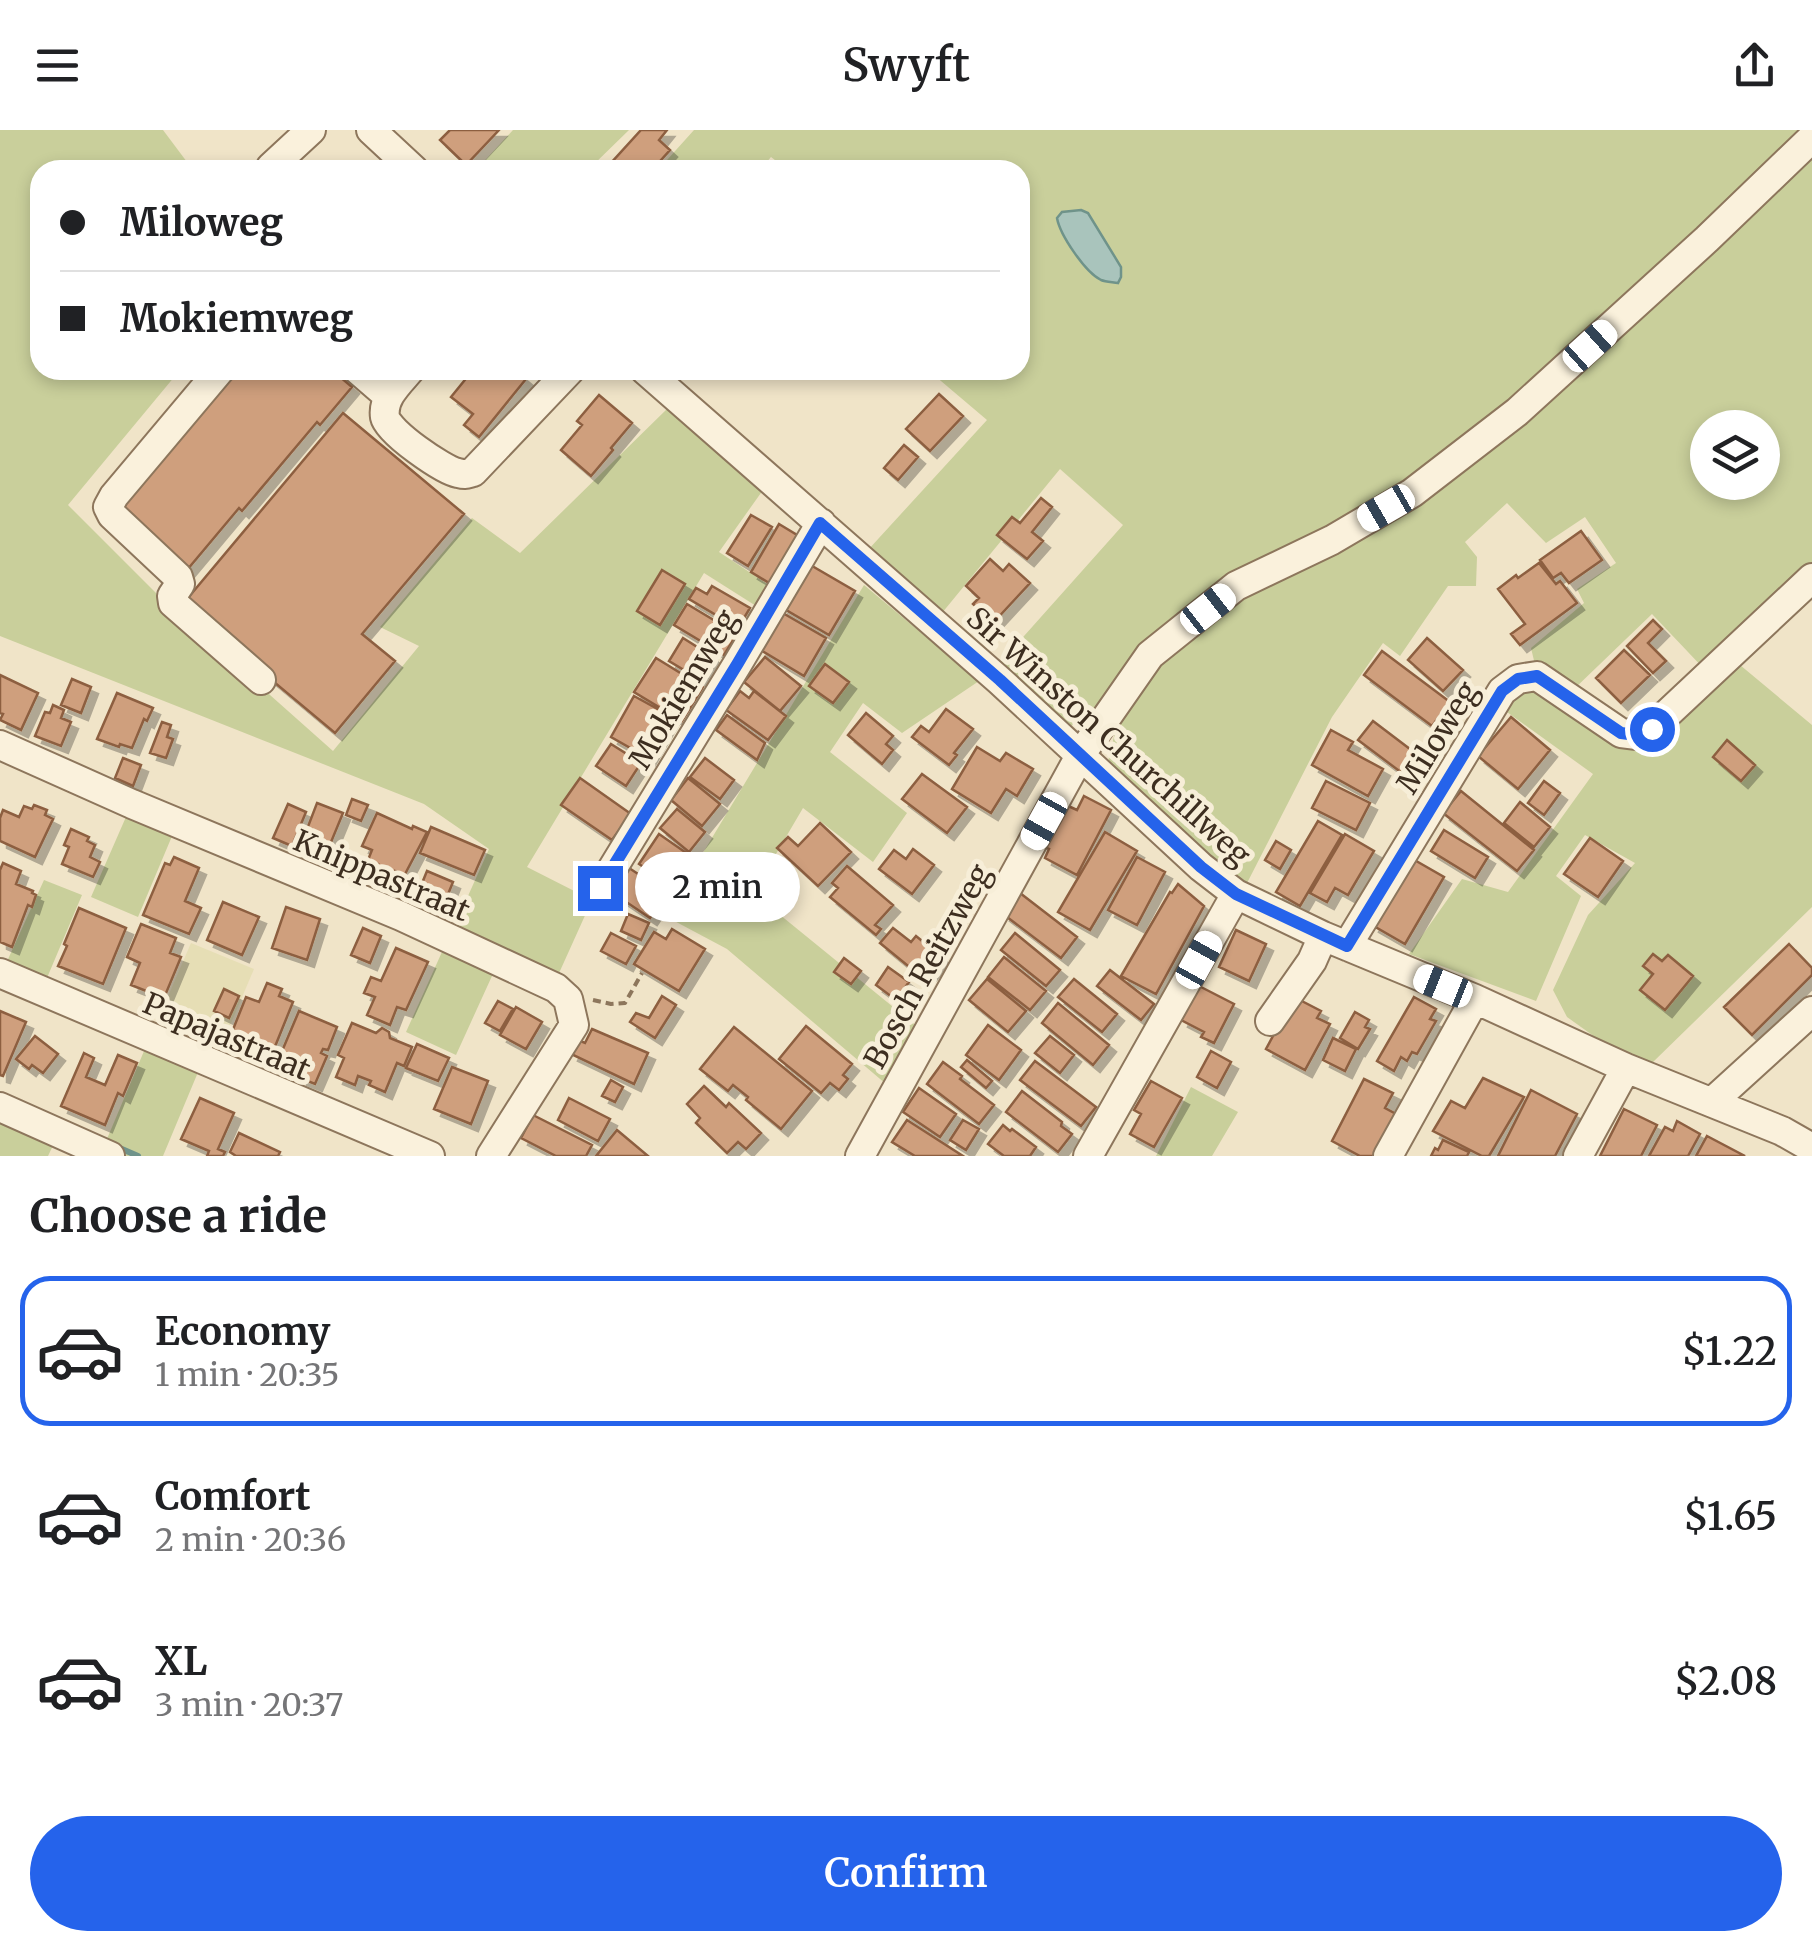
<!DOCTYPE html>
<meta charset="utf-8">
<style>
:root{--surface:#fff;--page:#f2f2f2;--text:#202124;--muted:#757577;--line:#e0e0e0;--accent:#2563eb}
body{margin:0;font-family:Merriweather,serif;background:var(--page);color:var(--text);height:100vh;display:flex;flex-direction:column;font-size:38px;white-space:nowrap}
*{box-sizing:border-box;margin:0}
p{font-size:32px;color:var(--muted)}
.icon{flex:none;width:55px;height:55px;fill:none;stroke:currentColor;stroke-width:2;stroke-linecap:round;stroke-linejoin:round}
.map{position:relative;height:1026px;overflow:hidden}
.details{display:flex;flex-direction:column;background:var(--surface);flex:1}
.details>*{flex:none}
.guide{position:absolute;left:30px;top:30px;width:1000px;height:220px;border-radius:30px;box-shadow:0 5px 15px #0003;display:grid;align-content:center;height:220px;padding:0 30px;background:var(--surface)}
.tools{position:absolute;left:1690px;top:280px;display:grid;gap:20px}
.tools a{display:grid;place-items:center;width:90px;height:90px;border-radius:50%;background:var(--surface);box-shadow:0 5px 15px #0003;font-size:50px}
.end{position:absolute;width:45px;height:45px;margin:-22px;border:12px solid #2563eb;background:#fff;box-shadow:0 0 0 5px #fff}
.from{border-radius:50%}
.bubble{position:absolute;height:70px;border-radius:35px;background:var(--surface);box-shadow:0 5px 15px #0003;font-size:32px;font-weight:600;line-height:70px;text-align:center}
.car{position:absolute;width:30px;height:60px;margin:-30px -15px;border-radius:12px;box-shadow:0 0 8px 2px #0007;background:linear-gradient(#fff 24%,#345 0 40%,#fff 0 76%,#345 0 86%,#fff 0)}
.guide b{display:flex;align-items:center;gap:35px;height:95px;font-size:38px}
.guide b+b{border-top:2px solid var(--line)}
.guide i{width:25px;height:25px;background:var(--text)}
ul{padding:0;list-style:none}
li{display:flex;align-items:center;gap:30px;height:150px;margin:0 20px 15px;padding:0 10px;border:5px solid transparent;border-radius:30px}
li div{flex:1}
li b{display:block;font-size:38px}
li em{font-style:normal;font-weight:600}
li.current{border-color:var(--accent)}
li>.icon{width:90px;height:90px;stroke-width:1.5}
h2{padding:0 30px;font-size:45px;line-height:120px}
.action{display:flex;gap:20px;margin-top:auto;padding:20px 30px}
.action a{flex:1;height:115px;border-radius:60px;background:var(--accent);color:#fff;font-size:40px;font-weight:600;line-height:115px;text-align:center}
header{display:flex;justify-content:space-between;align-items:center;height:130px;padding:0 30px;background:var(--surface);font-size:45px;font-weight:600}
.map>svg:first-child{display:block}
.farmland{fill:#e6deb5}
.green{fill:#c9cf9b;fill-rule:evenodd}
.water{fill:#a9c4bc;stroke:#6f938a;stroke-width:2.5}
.lines{fill:none;stroke-linecap:round;stroke-linejoin:round}
.stream{stroke:#6f938a;stroke-width:6}
.building{fill:#cf9f7d;stroke:#8d5f41;stroke-width:2.5;filter:url(#shadow)}
.minor-casing{stroke:#8d765c;stroke-width:32}
.path{stroke:#8d765c;stroke-width:4;stroke-dasharray:8 5;stroke-linecap:butt}
.minor{stroke:#faf1dc;stroke-width:28}
.route{stroke:#2563eb;stroke-width:12}
.labels{text-anchor:middle;dominant-baseline:central;stroke-width:10;stroke-linejoin:round;paint-order:stroke}
.street-label{font-size:30px;fill:#3d2e20;stroke:#f7eed8}
</style>
<header><svg class="icon" aria-label="menu" viewBox="0 0 24 24"><path d="M4 6h16M4 12h16M4 18h16"/></svg>Swyft<svg class="icon" aria-label="share" viewBox="0 0 24 24"><path d="M12 15V3M7 8l5-5 5 5M5 13v7h14v-7"/></svg></header>
<div class="map">
<svg width="1812" height="1026" viewBox="0 0 1812 1026">
<defs>
<filter id="shadow"><feDropShadow dx="7" dy="7" stdDeviation="0" flood-color="#0004"/></filter>
</defs>
<rect width="100%" height="100%" fill="#f0e4c8"/>
<path class="farmland" d="M 191,813 L 254,839 L 223,912 L 160,885 Z"/>
<path class="green" d="M 0,0 L 163,0 L 193,40 L 40,40 L 40,240 L 180,240 L 68,375 L 161,468 L 333,621 L 419,516 L 380,497 L 472,388 L 520,423 L 667,279 L 763,360 L 719,422 L 778,461 L 764,481 L 704,443 L 527,737 L 592,770 L 555,852 L 451,804 L 489,719 L 424,674 L 0,506 Z
M 513,0 L 629,0 L 588,40 L 476,40 Z
M 694,0 L 1802,0 L 1700,106 L 1481,300 L 1386,372 L 1134,530 L 1088,586 L 1071,596 L 1063,593 L 999,534 L 1123,395 L 1060,339 L 942,483 L 868,420 L 987,290 L 928,240 L 1020,240 L 1020,118 L 1025,111 L 1020,107 L 1020,40 L 788,40 L 771,27 L 760,40 L 658,40 Z
M 1812,13 L 1812,441 L 1706,541 L 1652,484 L 1572,561 L 1536,539 L 1531,518 L 1584,473 L 1577,459 L 1616,433 L 1585,387 L 1546,413 L 1507,373 L 1465,412 L 1477,427 L 1476,456 L 1448,456 L 1400,526 L 1383,513 L 1332,587 L 1245,757 L 1230,750 L 1107,636 L 1120,581 L 1152,534 L 1235,470 L 1369,402 ZM 1708,298 L 1762,298 L 1762,352 L 1708,352 Z
M 864,455 L 979,551 L 902,603 L 863,573 L 830,622 L 907,683 L 873,732 L 803,678 L 753,763 L 919,898 L 886,954 L 727,819 L 665,786 Z
M 1734,530 L 1812,595 L 1812,777 L 1652,933 L 1595,907 L 1567,887 L 1553,860 L 1588,785 L 1635,733 L 1585,705 L 1556,746 L 1581,766 L 1536,871 L 1409,824 L 1462,749 L 1508,762 L 1593,644 L 1500,577 L 1534,553 L 1629,611 Z
M 129,680 L 175,699 L 138,787 L 91,767 Z
M 44,750 L 82,765 L 44,855 L 4,838 Z
M 446,813 L 497,835 L 456,925 L 406,902 Z
M 147,914 L 201,935 L 163,1026 L 127,1026 L 104,1016 Z
M 1191,957 L 1238,982 L 1212,1026 L 1156,1026 Z
M 0,981 L 57,1007 L 48,1026 L 0,1026 Z"/>
<path class="water" d="M 1081,80 L 1088,83 L 1121,137 L 1121,147 L 1118,153 C 1113,152 1106,152 1101,150 C 1085,142 1060,105 1057,88 L 1062,82 Z"/>
<g class="lines">
<path class="stream" d="M 115,1016 L 138,1026"/>
</g>
<path class="building" d="M 450,0 L 499,0 L 466,35 L 440,10 Z
M 641,0 L 667,0 L 659,10 L 670,20 L 652,40 L 619,40 L 611,33 Z
M 230,240 L 332,240 L 352,257 L 320,295 L 317,292 L 242,381 L 239,378 L 187,440 L 113,379 Z
M 473,240 L 515,240 L 526,249 L 479,307 L 464,295 L 473,284 L 451,267 Z
M 939,264 L 963,286 L 930,321 L 906,299 Z
M 599,265 L 632,293 L 611,318 L 613,320 L 591,346 L 561,320 L 582,295 L 577,291 Z
M 343,283 L 464,384 L 362,504 L 395,531 L 335,603 L 182,475 Z
M 904,315 L 918,327 L 898,350 L 884,338 Z
M 1041,368 L 1052,377 L 1032,402 L 1043,411 L 1027,429 L 997,405 L 1012,387 L 1020,393 Z
M 751,385 L 772,397 L 748,436 L 727,423 Z
M 779,394 L 802,408 L 774,456 L 751,442 Z
M 1581,401 L 1602,430 L 1569,453 L 1561,443 L 1553,448 L 1540,430 Z
M 990,429 L 1003,441 L 1009,434 L 1030,453 L 993,493 L 973,474 L 979,468 L 966,456 Z
M 807,433 L 855,461 L 829,505 L 781,477 Z
M 1539,433 L 1556,454 L 1560,451 L 1577,473 L 1520,515 L 1511,504 L 1525,494 L 1498,459 L 1516,445 L 1518,448 Z
M 662,440 L 685,454 L 660,495 L 637,481 Z
M 712,456 L 750,478 L 738,498 L 689,469 L 696,458 L 707,464 Z
M 687,474 L 737,504 L 724,525 L 674,495 Z
M 781,482 L 826,508 L 804,546 L 759,519 Z
M 1653,490 L 1662,499 L 1648,513 L 1666,531 L 1653,543 L 1627,516 Z
M 683,508 L 713,527 L 699,549 L 669,531 Z
M 1427,508 L 1463,540 L 1443,561 L 1408,530 Z
M 1624,520 L 1650,545 L 1621,573 L 1596,548 Z
M 1382,521 L 1450,572 L 1432,596 L 1364,545 Z
M 765,527 L 801,556 L 780,581 L 744,552 Z
M 656,528 L 703,557 L 682,591 L 634,562 Z
M 825,534 L 849,552 L 833,573 L 809,556 Z
M 0,545 L 38,563 L 21,600 L 0,590 L 3,584 L 0,583 Z
M 72,549 L 91,557 L 81,583 L 61,575 Z
M 740,561 L 749,568 L 754,561 L 786,586 L 768,610 L 726,580 Z
M 117,563 L 153,578 L 147,591 L 144,589 L 132,618 L 120,614 L 119,617 L 97,609 Z
M 634,566 L 672,587 L 648,628 L 611,607 Z
M 53,575 L 64,580 L 61,588 L 71,592 L 61,616 L 35,606 L 45,582 L 50,583 Z
M 946,579 L 973,599 L 954,623 L 957,625 L 949,635 L 912,607 L 921,596 L 929,602 Z
M 866,583 L 893,606 L 886,614 L 893,620 L 882,634 L 848,605 Z
M 727,585 L 765,613 L 757,630 L 716,600 Z
M 1511,587 L 1550,620 L 1518,659 L 1478,626 Z
M 1373,591 L 1427,632 L 1421,639 L 1410,631 L 1402,643 L 1358,610 Z
M 162,592 L 171,595 L 167,607 L 173,609 L 166,628 L 150,623 Z
M 1331,600 L 1353,612 L 1348,620 L 1383,639 L 1368,666 L 1312,635 Z
M 1727,610 L 1755,635 L 1741,651 L 1713,627 Z
M 611,614 L 641,633 L 626,656 L 596,636 Z
M 977,617 L 1000,631 L 1006,623 L 1033,639 L 1017,666 L 1006,659 L 991,683 L 952,659 Z
M 123,628 L 141,635 L 133,656 L 115,648 Z
M 705,628 L 734,650 L 720,669 L 690,647 Z
M 922,644 L 967,677 L 947,703 L 902,669 Z
M 580,648 L 631,684 L 612,710 L 561,675 Z
M 688,648 L 720,674 L 702,696 L 671,670 Z
M 1326,651 L 1370,673 L 1356,700 L 1312,678 Z
M 1544,651 L 1560,663 L 1544,685 L 1528,673 Z
M 1461,661 L 1534,720 L 1517,741 L 1443,683 Z
M 1084,666 L 1111,680 L 1077,745 L 1045,728 L 1049,719 L 1044,717 L 1066,675 L 1077,680 Z
M 352,669 L 368,675 L 361,691 L 346,685 Z
M 1520,672 L 1550,697 L 1534,717 L 1504,693 Z
M 317,673 L 343,683 L 329,717 L 304,707 Z
M 288,674 L 306,682 L 292,716 L 273,708 Z
M 34,675 L 47,680 L 45,685 L 53,689 L 35,727 L 0,711 L 0,688 L 3,680 L 19,687 L 24,676 L 32,679 Z
M 677,679 L 705,702 L 689,722 L 660,698 Z
M 377,683 L 412,699 L 413,696 L 427,702 L 404,746 L 395,741 L 390,753 L 373,746 L 378,734 L 368,730 L 372,720 L 362,716 Z
M 1318,691 L 1342,705 L 1300,776 L 1276,762 Z
M 820,693 L 851,722 L 818,756 L 777,718 L 788,707 L 798,716 Z
M 431,697 L 485,720 L 474,745 L 420,723 Z
M 71,699 L 89,707 L 87,711 L 95,715 L 90,727 L 100,732 L 93,747 L 62,734 L 69,717 L 64,715 Z
M 1444,700 L 1488,727 L 1475,748 L 1431,721 Z
M 1105,702 L 1137,721 L 1090,800 L 1058,782 Z
M 659,704 L 695,729 L 674,758 L 639,734 Z
M 1345,704 L 1374,721 L 1348,765 L 1335,758 L 1327,772 L 1310,763 Z
M 1590,708 L 1623,731 L 1598,767 L 1564,744 Z
M 1276,711 L 1291,720 L 1280,739 L 1265,730 Z
M 913,719 L 934,735 L 912,764 L 879,739 L 894,720 L 906,729 Z
M 174,727 L 199,738 L 185,771 L 201,778 L 189,804 L 143,785 L 165,733 L 170,735 Z
M 1137,727 L 1165,742 L 1137,795 L 1108,780 Z
M 1411,728 L 1444,747 L 1405,814 L 1372,795 Z
M 3,733 L 21,741 L 16,754 L 33,761 L 32,763 L 36,765 L 32,777 L 28,775 L 12,817 L 0,812 L 0,740 Z
M 626,736 L 667,763 L 650,788 L 610,761 Z
M 847,736 L 893,775 L 875,795 L 881,799 L 876,805 L 830,767 L 838,758 L 832,753 Z
M 427,741 L 453,752 L 442,779 L 416,768 Z
M 1178,754 L 1204,776 L 1156,864 L 1121,846 L 1170,762 L 1172,763 Z
M 1020,763 L 1077,807 L 1061,828 L 1003,784 Z
M 223,772 L 259,787 L 242,825 L 207,810 Z
M 286,777 L 320,789 L 307,830 L 272,818 Z
M 79,778 L 126,798 L 103,854 L 58,836 L 67,816 L 64,814 Z
M 628,784 L 649,793 L 641,810 L 621,801 Z
M 141,794 L 176,808 L 170,823 L 181,827 L 164,868 L 131,855 L 140,833 L 127,827 Z
M 363,798 L 381,806 L 370,833 L 351,825 Z
M 893,798 L 911,812 L 916,806 L 943,828 L 924,849 L 880,813 Z
M 672,799 L 705,819 L 679,861 L 634,834 L 654,802 L 666,809 Z
M 1236,800 L 1266,814 L 1249,851 L 1219,837 Z
M 611,803 L 636,816 L 626,834 L 601,821 Z
M 1015,803 L 1060,840 L 1046,856 L 1001,820 Z
M 1789,814 L 1812,838 L 1812,845 L 1752,905 L 1724,877 Z
M 396,818 L 428,832 L 406,880 L 397,877 L 390,895 L 367,885 L 375,867 L 364,863 L 371,847 L 381,851 Z
M 1653,824 L 1662,831 L 1668,825 L 1693,846 L 1665,880 L 1640,860 L 1653,844 L 1643,836 Z
M 1004,827 L 1046,861 L 1030,880 L 988,847 Z
M 844,828 L 861,841 L 851,854 L 834,842 Z
M 888,837 L 909,852 L 896,870 L 876,855 Z
M 1110,840 L 1154,874 L 1141,890 L 1097,856 Z
M 987,849 L 1026,881 L 1008,902 L 969,870 Z
M 1074,849 L 1117,884 L 1102,902 L 1058,867 Z
M 267,853 L 282,859 L 279,866 L 293,872 L 274,919 L 232,902 L 246,867 L 259,872 Z
M 1199,856 L 1234,874 L 1214,913 L 1201,907 L 1204,902 L 1181,890 Z
M 224,859 L 239,866 L 229,888 L 214,881 Z
M 662,866 L 676,875 L 655,908 L 630,892 L 636,883 L 649,888 Z
M 1294,867 L 1321,881 L 1317,888 L 1330,894 L 1305,940 L 1266,919 Z
M 1414,867 L 1436,879 L 1430,889 L 1436,891 L 1417,924 L 1412,922 L 1407,931 L 1401,927 L 1394,941 L 1377,931 Z
M 498,871 L 513,879 L 500,901 L 485,893 Z
M 1058,873 L 1109,915 L 1093,935 L 1042,893 Z
M 516,877 L 542,892 L 526,919 L 500,905 Z
M 0,881 L 26,892 L 3,946 L 0,945 Z
M 299,881 L 337,897 L 328,920 L 323,919 L 321,923 L 327,926 L 315,954 L 300,948 L 301,943 L 277,933 Z
M 1355,882 L 1369,890 L 1365,897 L 1370,899 L 1358,919 L 1340,908 Z
M 352,893 L 376,903 L 382,898 L 389,902 L 390,908 L 412,917 L 404,936 L 397,933 L 385,962 L 369,955 L 371,951 L 358,946 L 355,955 L 336,947 L 344,928 L 338,925 Z
M 988,895 L 1021,920 L 999,950 L 966,925 Z
M 806,896 L 852,934 L 843,945 L 848,949 L 839,960 L 830,953 L 821,963 L 779,929 Z
M 734,897 L 812,961 L 781,999 L 746,970 L 748,967 L 733,955 L 728,961 L 700,939 Z
M 592,899 L 648,923 L 634,954 L 571,924 L 578,910 L 585,913 Z
M 35,906 L 58,924 L 43,943 L 32,935 L 29,939 L 16,929 Z
M 1050,906 L 1074,925 L 1060,943 L 1035,923 Z
M 1333,908 L 1356,919 L 1345,941 L 1323,930 Z
M 417,914 L 449,928 L 438,951 L 406,938 Z
M 1211,921 L 1231,932 L 1217,958 L 1197,947 Z
M 84,923 L 94,928 L 86,947 L 105,955 L 118,925 L 137,933 L 123,966 L 118,963 L 105,995 L 61,976 Z
M 967,930 L 992,951 L 986,958 L 961,937 Z
M 1035,931 L 1096,977 L 1081,996 L 1020,950 Z
M 943,932 L 962,946 L 960,949 L 994,975 L 979,994 L 927,954 Z
M 452,937 L 488,951 L 471,994 L 434,979 Z
M 1483,948 L 1524,967 L 1489,1026 L 1482,1026 L 1433,1001 L 1451,971 L 1465,978 Z
M 1364,949 L 1393,963 L 1385,978 L 1396,984 L 1374,1026 L 1360,1026 L 1332,1011 Z
M 611,950 L 623,957 L 615,972 L 602,966 Z
M 1151,951 L 1182,968 L 1154,1017 L 1130,1004 L 1141,984 L 1134,980 Z
M 704,956 L 726,977 L 729,973 L 761,1003 L 746,1019 L 738,1012 L 727,1023 L 696,993 L 700,988 L 687,974 Z
M 919,958 L 956,984 L 940,1007 L 903,982 Z
M 1531,960 L 1577,984 L 1555,1026 L 1498,1026 Z
M 1022,961 L 1062,992 L 1061,996 L 1072,1004 L 1058,1022 L 1006,982 Z
M 200,968 L 234,983 L 218,1019 L 225,1022 L 223,1026 L 207,1026 L 209,1021 L 181,1009 Z
M 569,968 L 610,989 L 598,1011 L 558,990 Z
M 1624,979 L 1657,995 L 1641,1026 L 1600,1026 Z
M 533,985 L 592,1015 L 586,1026 L 556,1026 L 521,1008 Z
M 907,990 L 963,1026 L 915,1026 L 892,1012 Z
M 963,990 L 979,999 L 966,1020 L 950,1010 Z
M 1677,991 L 1700,1004 L 1688,1026 L 1649,1026 L 1665,997 L 1673,1001 Z
M 1003,995 L 1010,1001 L 1012,999 L 1036,1017 L 1030,1026 L 1004,1026 L 988,1014 Z
M 617,1000 L 648,1026 L 596,1026 Z
M 239,1003 L 280,1022 L 278,1026 L 236,1026 L 230,1022 Z
M 1707,1006 L 1745,1026 L 1696,1026 Z
M 1443,1010 L 1469,1022 L 1467,1026 L 1431,1026 L 1435,1018 L 1438,1020 Z"/>
<g class="lines">
<g class="minor-casing">
<path id="minor" d="M 371,0 L 414,40
M 271,37 L 311,0
M 220,240 L 114,366 L 108,377 L 112,385 L 178,447 L 180,454 L 172,466 L 173,473 L 261,550
M 358,240 L 388,266
M 410,240 C 399,253 382,268 385,287 C 388,302 443,340 458,343 C 466,345 466,344 473,342 L 570,240
M 645,240 L 1000,551 L 1201,737 L 1236,764 L 1323,806 L 1475,869 L 1626,938 L 1782,1001 L 1812,1018
M 0,615 L 132,674 L 401,786 L 556,858 L 568,869 L 574,895 L 491,1026
M 600,759 L 738,533 L 821,393
M 1347,816 L 1502,561 L 1518,549 L 1537,546 L 1621,603 L 1637,605 L 1651,599 L 1812,448
M 0,843 L 430,1026
M 1270,891 L 1312,831 L 1323,806
M 1712,972 L 1812,881
M 0,977 L 110,1026
M 860,1026 L 1081,624 L 1150,525 L 1236,456 L 1332,410 L 1412,363 L 1517,282 L 1707,109 L 1812,8
M 1088,1026 L 1236,764
M 1388,1026 L 1475,869
M 1578,1026 L 1626,938"/>
</g>
<path class="path" d="M 593,870 L 611,874 L 625,873 L 642,843"/>
<use href="#minor" class="minor"/>
</g>
<g class="lines">
<path class="route" d="M 600,758 L 738,533 L 820,393 L 1000,550 L 1201,737 L 1236,764 L 1347,816 L 1502,561 L 1518,549 L 1537,546 L 1621,603 L 1636,605 L 1652,599"/>
</g>
<g class="labels">
<g class="street-label">
<text transform="translate(683 559) rotate(-59)">Mokiemweg</text>
<text transform="translate(1109 606) rotate(42)">Sir Winston Churchillweg</text>
<text transform="translate(1437 607) rotate(-58)">Miloweg</text>
<text transform="translate(382 745) rotate(23)">Knippastraat</text>
<text transform="translate(927 836) rotate(-61)">Bosch Reitzweg</text>
<text transform="translate(227 906) rotate(23)">Papajastraat</text>
</g>
</g>
</svg>
<div class="tools">
<a><svg class="icon" aria-label="layers" viewBox="0 0 24 24"><path d="M12 4l9 5-9 5-9-5zM3 14l9 5 9-5"/></svg></a>
</div>
<i class="end from" style="left:1652px;top:599px"></i>
<i class="end" style="left:600px;top:758px"></i>
<div class="bubble" style="left:635px;top:722px;width:165px">2 min</div>
<i class="car" style="left:1590px;top:216px;rotate:48deg"></i>
<i class="car" style="left:1386px;top:378px;rotate:240deg"></i>
<i class="car" style="left:1208px;top:479px;rotate:52deg"></i>
<i class="car" style="left:1044px;top:691px;rotate:209deg"></i>
<i class="car" style="left:1199px;top:830px;rotate:29deg"></i>
<i class="car" style="left:1443px;top:856px;rotate:292deg"></i>
<div class="guide">
<b><i class="from"></i>Miloweg</b>
<b><i></i>Mokiemweg</b>
</div>
</div>
<section class="details">
<h2>Choose a ride</h2>
<ul>
<li class="current"><svg class="icon" aria-label="car" viewBox="0 0 24 24"><path d="M5 17H2v-5l4-1 3-4h7l3 4 3 1v5h-3M9 17h6M6 11h13"/><circle cx="7" cy="17" r="2"/><circle cx="17" cy="17" r="2"/></svg><div><b>Economy</b><p>1 min · 20:35</p></div><em>$1.22</em></li>
<li><svg class="icon" aria-label="car" viewBox="0 0 24 24"><path d="M5 17H2v-5l4-1 3-4h7l3 4 3 1v5h-3M9 17h6M6 11h13"/><circle cx="7" cy="17" r="2"/><circle cx="17" cy="17" r="2"/></svg><div><b>Comfort</b><p>2 min · 20:36</p></div><em>$1.65</em></li>
<li><svg class="icon" aria-label="car" viewBox="0 0 24 24"><path d="M5 17H2v-5l4-1 3-4h7l3 4 3 1v5h-3M9 17h6M6 11h13"/><circle cx="7" cy="17" r="2"/><circle cx="17" cy="17" r="2"/></svg><div><b>XL</b><p>3 min · 20:37</p></div><em>$2.08</em></li>
</ul>
<div class="action"><a>Confirm</a></div>
</section>
